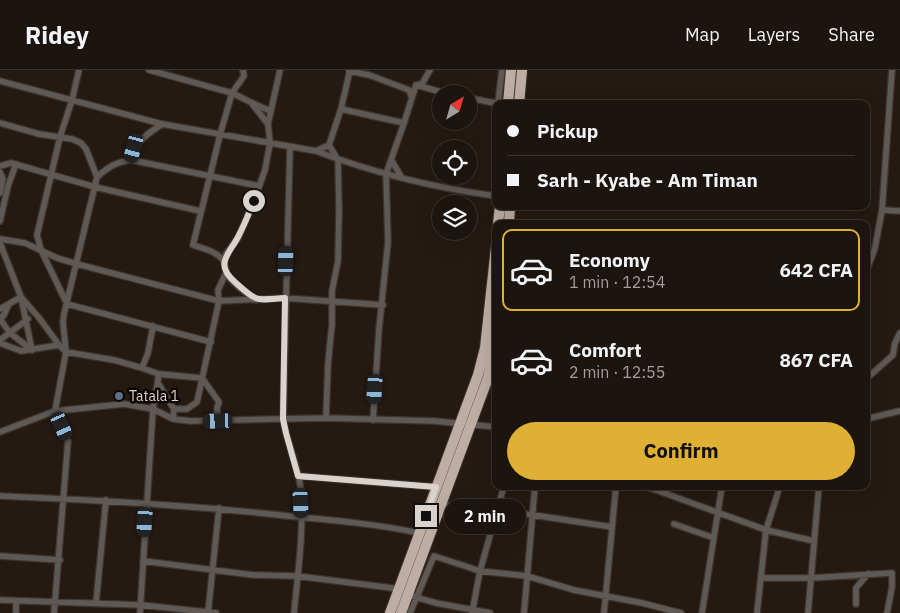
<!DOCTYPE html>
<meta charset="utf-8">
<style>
:root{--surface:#1c140e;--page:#251d17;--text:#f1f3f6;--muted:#a09e9e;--line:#3a332e;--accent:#e0b034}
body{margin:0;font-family:"IBM Plex Sans",sans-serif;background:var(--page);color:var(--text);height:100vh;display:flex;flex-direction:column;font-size:19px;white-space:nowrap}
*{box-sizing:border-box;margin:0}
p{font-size:16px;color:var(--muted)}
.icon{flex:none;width:28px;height:28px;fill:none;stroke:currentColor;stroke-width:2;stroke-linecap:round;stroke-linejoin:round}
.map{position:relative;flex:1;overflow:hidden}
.sheet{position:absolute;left:492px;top:150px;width:378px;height:270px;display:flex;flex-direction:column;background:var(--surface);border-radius:10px;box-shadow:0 5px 20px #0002,0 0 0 1px var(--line)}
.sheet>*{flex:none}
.top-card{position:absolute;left:492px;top:30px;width:378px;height:110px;border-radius:10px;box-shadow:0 5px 20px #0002,0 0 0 1px var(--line);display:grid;align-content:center;height:110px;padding:0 15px;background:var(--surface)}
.needle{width:32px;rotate:37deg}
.fabs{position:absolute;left:432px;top:15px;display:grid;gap:10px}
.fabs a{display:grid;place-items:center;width:45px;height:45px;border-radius:50%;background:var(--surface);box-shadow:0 5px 20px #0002,0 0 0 1px var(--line);font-size:25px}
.end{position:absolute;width:22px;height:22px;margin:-11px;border:6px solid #dad3cd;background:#111;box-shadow:0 0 0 2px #111}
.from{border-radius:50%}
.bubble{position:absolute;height:35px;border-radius:18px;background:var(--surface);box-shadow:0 5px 20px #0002,0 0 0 1px var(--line);font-size:16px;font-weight:700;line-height:35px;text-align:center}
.car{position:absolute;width:15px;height:30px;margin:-15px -8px;border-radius:6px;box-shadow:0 0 4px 1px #0007;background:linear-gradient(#222 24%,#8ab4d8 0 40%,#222 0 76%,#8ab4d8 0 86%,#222 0)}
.top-card b{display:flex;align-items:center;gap:18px;height:48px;font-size:19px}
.top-card b+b{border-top:1px solid var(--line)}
.top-card i{width:12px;height:12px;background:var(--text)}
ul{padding:9px 0 0;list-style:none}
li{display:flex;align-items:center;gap:15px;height:82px;margin:0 10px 8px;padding:0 5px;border:2px solid transparent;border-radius:10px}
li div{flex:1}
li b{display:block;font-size:19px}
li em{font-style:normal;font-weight:700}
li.selected{border-color:var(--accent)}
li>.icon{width:45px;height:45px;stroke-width:1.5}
.button{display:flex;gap:10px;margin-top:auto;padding:10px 15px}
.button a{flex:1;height:58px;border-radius:30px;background:var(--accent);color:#111;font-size:20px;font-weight:700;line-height:58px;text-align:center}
header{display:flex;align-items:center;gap:30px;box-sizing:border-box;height:70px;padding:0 25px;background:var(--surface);border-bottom:1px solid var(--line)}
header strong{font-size:24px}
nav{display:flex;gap:28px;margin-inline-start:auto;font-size:18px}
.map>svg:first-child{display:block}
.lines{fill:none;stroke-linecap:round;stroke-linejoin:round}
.street-casing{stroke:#3e342c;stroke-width:8}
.highway-casing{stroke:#3e342c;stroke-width:12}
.street{stroke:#5f5955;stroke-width:5.5}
.highway{stroke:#bdada3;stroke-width:10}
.route{stroke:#dad3cd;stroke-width:6}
.service-dot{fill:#5c6f8a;stroke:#0b0604;stroke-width:2}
.labels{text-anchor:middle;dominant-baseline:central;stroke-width:5;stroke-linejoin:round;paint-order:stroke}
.poi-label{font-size:14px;fill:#dad3cd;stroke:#0b0604;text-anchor:start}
</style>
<header>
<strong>Ridey</strong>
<nav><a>Map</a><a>Layers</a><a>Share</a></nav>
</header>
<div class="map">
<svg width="900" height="543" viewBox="0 0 900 543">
<rect width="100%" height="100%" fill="#251a12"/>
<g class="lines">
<g class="street-casing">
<path id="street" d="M 79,0 L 72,30 L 60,67 L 37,165 L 41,180 L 67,234 L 211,272
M 149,0 L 232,23 C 245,29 257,36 271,41
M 349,1 L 369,5 L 409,20 L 412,28
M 0,11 L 162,54 L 316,81 C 374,103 435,118 496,126
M 416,15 L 448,24
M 416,15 L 422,14 L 430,0
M 469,28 L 500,34
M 498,33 L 502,0
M 253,35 L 268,54
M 341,39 L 404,53 L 386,104 L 388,172 L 379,259 L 373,350
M 0,53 L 39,64 L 72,69 L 81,73 L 86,79 L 97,107
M 404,53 L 416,15
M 290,77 L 283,349 C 287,373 298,396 301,420 C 304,461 298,502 294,543
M 316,81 L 329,75 L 341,39 L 350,0
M 131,90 C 137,70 146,65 162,54
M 392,91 L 402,108
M 0,96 L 11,93 L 95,117 L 200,141
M 0,102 L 3,109 L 0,123
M 882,140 L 900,141
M 0,151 L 8,116 L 16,94
M 0,169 L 25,173 L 57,188 L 77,194 L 219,231 L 285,228 L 383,235
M 0,173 L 21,227 L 40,249 L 59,275 L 66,282 L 55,341 L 68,371 L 54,543
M 224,191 C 216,181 205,179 193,175 L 220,65 L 232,23 L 244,6 L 243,0
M 866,202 L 875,178 L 882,140 L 892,0
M 226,203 C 233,214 245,222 256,230
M 8,236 L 4,245 L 0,249 L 10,263 L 32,280
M 0,239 L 21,227 L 32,280
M 153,256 L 148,283 L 142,298 L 159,304 L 202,308
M 0,270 L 28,249
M 0,273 L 21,281 L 59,275
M 142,298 L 114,290 L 66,282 L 63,252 L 64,244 L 97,107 C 108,97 116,92 131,90 L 259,116
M 202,308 L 219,332 L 217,338 L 218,351
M 866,309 L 893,285 L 895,273 L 900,263
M 158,313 L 174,339 L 173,349
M 174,339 L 187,339 L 197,332 L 219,231 L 218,220 L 226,203 L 224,191 L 226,184 L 238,168 L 254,131 L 265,100 L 270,73 L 268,54 L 280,0
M 326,348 L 328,294 L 332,254 L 332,221 L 338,191 L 339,141 L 338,90 L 329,75
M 866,349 L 900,341
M 0,362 L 55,341 L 124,334 L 153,339 L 173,349 L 190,351 L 326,348 L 434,351 L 496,357
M 298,406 L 436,417
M 645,416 L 766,460 L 814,471
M 0,426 C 96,430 192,435 288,446 C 332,450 376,454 419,463
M 441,435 L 533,445 L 612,457
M 674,454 L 714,468
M 0,486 L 60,490
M 143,491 L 253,505 L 297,506 L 400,519
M 761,508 L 811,508 L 892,503 L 892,517 L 887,543
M 412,526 L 436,533 L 490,543
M 0,530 L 141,535 L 216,543
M 96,533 L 106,430
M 856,534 L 856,518 L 868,504
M 16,543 L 16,531
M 140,543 L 153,339 L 159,304
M 208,543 L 219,438
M 410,543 L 434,486 L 480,501 L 527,506 L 574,520 L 642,533 L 681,543
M 472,543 L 480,501 L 504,416
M 524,543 L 535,416
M 604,543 L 616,416
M 702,543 L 722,416
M 757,543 L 766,460 L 780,416
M 808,543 L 819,416"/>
</g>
<g class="highway-casing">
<path id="highway" d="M 508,34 L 511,0
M 519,34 L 522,0
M 498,154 L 500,136
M 509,154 L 510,136
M 390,543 L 478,305 L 485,278 L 496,177
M 401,543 L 482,324 L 488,308 L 496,270"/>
</g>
<use href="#street" class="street"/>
<use href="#highway" class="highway"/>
</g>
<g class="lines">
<path class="route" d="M 254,131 C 249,143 244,156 238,167 C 228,186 214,194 236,213 C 258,233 256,230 285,228 L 283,349 L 286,363 L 298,406 L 436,417 L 426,446"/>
</g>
<circle class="service-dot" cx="119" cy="326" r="5"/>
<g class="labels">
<g class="poi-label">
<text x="129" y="326">Tatala 1</text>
</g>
</g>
</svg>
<div class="fabs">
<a><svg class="needle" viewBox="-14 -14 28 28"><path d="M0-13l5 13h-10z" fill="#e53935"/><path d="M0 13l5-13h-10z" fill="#a09e9e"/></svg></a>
<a><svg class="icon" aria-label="locate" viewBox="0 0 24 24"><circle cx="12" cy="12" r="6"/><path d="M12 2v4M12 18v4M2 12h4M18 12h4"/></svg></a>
<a><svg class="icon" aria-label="layers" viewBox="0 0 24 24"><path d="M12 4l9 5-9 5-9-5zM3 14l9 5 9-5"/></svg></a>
</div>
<i class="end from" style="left:254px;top:131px"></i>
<i class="end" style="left:426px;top:446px"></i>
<div class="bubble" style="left:444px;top:429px;width:82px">2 min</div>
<i class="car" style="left:134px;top:78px;rotate:195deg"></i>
<i class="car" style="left:286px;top:191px;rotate:2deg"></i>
<i class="car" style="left:375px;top:319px;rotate:184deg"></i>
<i class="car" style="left:218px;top:351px;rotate:268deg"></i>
<i class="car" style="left:62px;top:356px;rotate:156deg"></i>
<i class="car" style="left:301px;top:433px;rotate:177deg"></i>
<i class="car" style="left:145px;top:452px;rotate:184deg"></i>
<div class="top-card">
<b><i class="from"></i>Pickup</b>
<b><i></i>Sarh - Kyabe - Am Timan</b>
</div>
<section class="sheet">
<ul>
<li class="selected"><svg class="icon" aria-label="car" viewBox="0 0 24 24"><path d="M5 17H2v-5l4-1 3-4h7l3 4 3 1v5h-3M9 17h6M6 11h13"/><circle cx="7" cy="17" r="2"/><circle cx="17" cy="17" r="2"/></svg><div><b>Economy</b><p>1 min · 12:54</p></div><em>642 CFA</em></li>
<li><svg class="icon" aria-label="car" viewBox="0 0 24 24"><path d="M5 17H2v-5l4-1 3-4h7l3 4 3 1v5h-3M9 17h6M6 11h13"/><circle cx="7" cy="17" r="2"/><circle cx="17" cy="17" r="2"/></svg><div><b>Comfort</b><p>2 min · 12:55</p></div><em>867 CFA</em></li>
</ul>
<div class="button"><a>Confirm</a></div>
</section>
</div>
